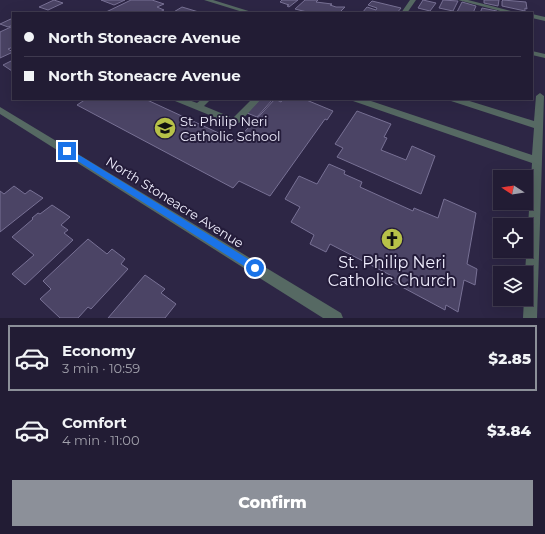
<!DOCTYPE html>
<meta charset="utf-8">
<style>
:root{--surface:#221c34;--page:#2e2940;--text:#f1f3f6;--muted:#a2a1ac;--line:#3f3a4f;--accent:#8c9099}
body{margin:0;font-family:Montserrat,sans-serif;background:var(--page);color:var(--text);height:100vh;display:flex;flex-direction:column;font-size:15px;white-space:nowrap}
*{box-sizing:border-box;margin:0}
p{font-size:13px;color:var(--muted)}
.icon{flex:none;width:22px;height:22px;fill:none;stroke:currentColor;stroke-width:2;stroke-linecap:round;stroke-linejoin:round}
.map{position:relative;height:318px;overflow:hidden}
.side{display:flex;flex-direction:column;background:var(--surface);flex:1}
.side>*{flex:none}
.hud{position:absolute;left:12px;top:12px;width:521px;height:88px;border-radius:0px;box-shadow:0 4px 16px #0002,0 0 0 1px var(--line);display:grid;align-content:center;height:88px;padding:0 12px;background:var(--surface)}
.needle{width:26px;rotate:282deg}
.controls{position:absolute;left:493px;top:170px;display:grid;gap:8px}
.controls a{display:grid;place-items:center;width:40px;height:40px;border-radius:0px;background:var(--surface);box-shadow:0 4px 16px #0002,0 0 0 1px var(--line);font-size:20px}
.end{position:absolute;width:18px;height:18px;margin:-9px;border:5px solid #1a73e8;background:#fff;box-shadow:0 0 0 2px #fff}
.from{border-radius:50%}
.hud b{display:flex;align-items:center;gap:14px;height:38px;font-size:15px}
.hud b+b{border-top:1px solid var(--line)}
.hud i{width:10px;height:10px;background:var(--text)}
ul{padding:7px 0 0;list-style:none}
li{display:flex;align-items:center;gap:12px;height:66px;margin:0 8px 6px;padding:0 4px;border:2px solid transparent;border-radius:0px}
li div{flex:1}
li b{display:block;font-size:15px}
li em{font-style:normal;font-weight:800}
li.selected{border-color:var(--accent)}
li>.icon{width:36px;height:36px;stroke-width:1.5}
.button{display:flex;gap:8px;margin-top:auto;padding:8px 12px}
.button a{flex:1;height:46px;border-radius:0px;background:var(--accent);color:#fff;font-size:16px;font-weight:800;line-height:46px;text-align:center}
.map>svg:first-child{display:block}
.building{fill:#4b4465;stroke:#787195}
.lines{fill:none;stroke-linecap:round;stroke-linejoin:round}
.minor{fill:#566963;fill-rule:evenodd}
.route{fill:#1a73e8}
.labels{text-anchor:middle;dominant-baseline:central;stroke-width:4;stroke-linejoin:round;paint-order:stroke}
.poi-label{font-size:13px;fill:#f0eefe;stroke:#241c3a;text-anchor:start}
.street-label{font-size:13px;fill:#f0eefe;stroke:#241c3a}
.near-poi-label{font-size:16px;fill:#f0eefe;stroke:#241c3a}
</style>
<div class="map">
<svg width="545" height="318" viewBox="0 0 545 318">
<rect width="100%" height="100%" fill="#2d2645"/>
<path class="building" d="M 54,0 L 63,3 L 48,10 L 39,7 Z
M 101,0 L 125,0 L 114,5 Z
M 131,0 L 152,0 L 164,4 L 157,7 L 164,10 L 158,13 L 104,13 Z
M 282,0 L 298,0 L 289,7 L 287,6 L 289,5 L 280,2 Z
M 305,0 L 318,0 L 316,2 L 332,4 L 330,5 L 336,7 L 345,7 L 339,13 L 311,13 L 295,9 Z
M 423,0 L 436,3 L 430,11 L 418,8 Z
M 443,0 L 458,1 L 453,11 L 439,8 Z
M 484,0 L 499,0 L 498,6 L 484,3 Z
M 503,0 L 526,2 L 527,9 L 525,8 L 525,11 L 502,6 L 502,1 Z
M 372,1 L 401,8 L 397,13 L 362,13 L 367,7 L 376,10 L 377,8 L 368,5 Z
M 462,2 L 476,6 L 473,13 L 457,12 Z
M 182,7 L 202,13 L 172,13 Z
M 482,8 L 497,11 L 496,13 L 480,13 Z
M 13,18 L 13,25 L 8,27 L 0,24 Z
M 13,26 L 13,47 L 8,49 L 13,52 L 0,58 L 0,32 Z
M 13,60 L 13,70 L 12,71 L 3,65 Z
M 86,99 L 145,99 L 236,141 L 275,99 L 281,102 L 283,99 L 304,99 L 333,111 L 327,120 L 325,119 L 270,196 L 239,181 L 233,188 L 77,105 Z
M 260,99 L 273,99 L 257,117 L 247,113 Z
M 357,111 L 391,124 L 384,137 L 387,138 L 381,150 L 406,160 L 412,146 L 435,156 L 421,194 L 337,157 L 343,148 L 335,144 Z
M 329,164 L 345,171 L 344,174 L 362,182 L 360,187 L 413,211 L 414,208 L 438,218 L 444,199 L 476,213 L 467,264 L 477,269 L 475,285 L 464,280 L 458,312 L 446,305 L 445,310 L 389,280 L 392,276 L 330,244 L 326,252 L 310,244 L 314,235 L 291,222 L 300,207 L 285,199 L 299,176 L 317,184 Z
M 14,186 L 25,194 L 30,190 L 43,198 L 0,232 L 0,191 L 4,194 Z
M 52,205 L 70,217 L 61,225 L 68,230 L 64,233 L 73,240 L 25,285 L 12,274 L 34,255 L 12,237 L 33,219 L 32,218 L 38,213 L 40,214 Z
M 88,239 L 107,254 L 112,249 L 125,259 L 121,264 L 128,269 L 91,309 L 88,307 L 78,318 L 60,318 L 40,299 L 51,289 L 43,281 Z
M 145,275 L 165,289 L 161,293 L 176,304 L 165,318 L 108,318 Z"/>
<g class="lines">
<path class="minor" d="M 204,0 L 213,0 L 255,13 L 246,13 Z
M 410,0 L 416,0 L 407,13 L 401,13 Z
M 458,0 L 468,0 L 519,13 L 508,13 Z
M 532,14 L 545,17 L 545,21 L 532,18 Z
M 532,51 L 545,54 L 545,58 L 532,55 Z
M 540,93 L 544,96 L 537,318 L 523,318 L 524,299 L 526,299 L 525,273 L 532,163 L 353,101 L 352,99 L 365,99 L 532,155 L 534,128 L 451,101 L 450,99 L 463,99 L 534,121 L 536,96 Z
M 174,99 L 186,99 L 197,103 L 202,99 L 211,99 L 204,106 L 233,118 L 252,99 L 261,99 L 239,123 L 229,123 L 175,101 Z
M 0,107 L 341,313 L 343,318 L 323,318 L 0,114 Z"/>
</g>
<path class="route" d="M 65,149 L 69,149 L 258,265 L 259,268 L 258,271 L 255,272 L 252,271 L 65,153 Z"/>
<defs>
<g id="school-disc" transform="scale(1.15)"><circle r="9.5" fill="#b7c148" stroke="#241c3a"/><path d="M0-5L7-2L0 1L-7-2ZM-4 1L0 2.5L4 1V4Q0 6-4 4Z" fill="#111"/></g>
<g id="church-disc" transform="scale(1.15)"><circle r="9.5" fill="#b7c148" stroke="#241c3a"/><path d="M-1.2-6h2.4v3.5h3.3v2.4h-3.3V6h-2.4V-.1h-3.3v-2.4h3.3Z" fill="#111"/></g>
</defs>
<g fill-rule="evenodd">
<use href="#school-disc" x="165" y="128"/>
<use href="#church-disc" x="392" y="239"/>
</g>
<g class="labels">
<g class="poi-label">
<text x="180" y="121">St. Philip Neri<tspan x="180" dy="15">Catholic School</tspan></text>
</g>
<g class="street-label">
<text transform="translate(175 202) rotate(32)">North Stoneacre Avenue</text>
</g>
<g class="near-poi-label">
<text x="392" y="262">St. Philip Neri<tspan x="392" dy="18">Catholic Church</tspan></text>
</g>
</g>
</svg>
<div class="controls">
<a><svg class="needle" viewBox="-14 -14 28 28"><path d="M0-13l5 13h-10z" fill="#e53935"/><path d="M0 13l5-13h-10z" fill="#a2a1ac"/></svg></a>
<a><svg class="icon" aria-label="locate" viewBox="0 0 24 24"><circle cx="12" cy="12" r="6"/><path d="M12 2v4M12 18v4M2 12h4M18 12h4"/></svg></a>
<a><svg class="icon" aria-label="layers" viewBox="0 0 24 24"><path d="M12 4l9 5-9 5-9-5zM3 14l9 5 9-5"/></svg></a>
</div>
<i class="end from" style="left:255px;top:268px"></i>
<i class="end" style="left:67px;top:151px"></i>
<div class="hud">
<b><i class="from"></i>North Stoneacre Avenue</b>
<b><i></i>North Stoneacre Avenue</b>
</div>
</div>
<section class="side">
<ul>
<li class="selected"><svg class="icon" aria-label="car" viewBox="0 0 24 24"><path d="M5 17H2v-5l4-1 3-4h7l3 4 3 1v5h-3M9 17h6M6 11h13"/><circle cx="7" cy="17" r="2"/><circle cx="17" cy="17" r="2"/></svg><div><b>Economy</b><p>3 min · 10:59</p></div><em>$2.85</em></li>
<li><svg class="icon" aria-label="car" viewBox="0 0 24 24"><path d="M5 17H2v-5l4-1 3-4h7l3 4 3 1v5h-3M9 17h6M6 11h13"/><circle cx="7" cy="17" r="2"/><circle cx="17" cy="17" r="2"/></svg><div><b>Comfort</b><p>4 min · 11:00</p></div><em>$3.84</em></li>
</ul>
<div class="button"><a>Confirm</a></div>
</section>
